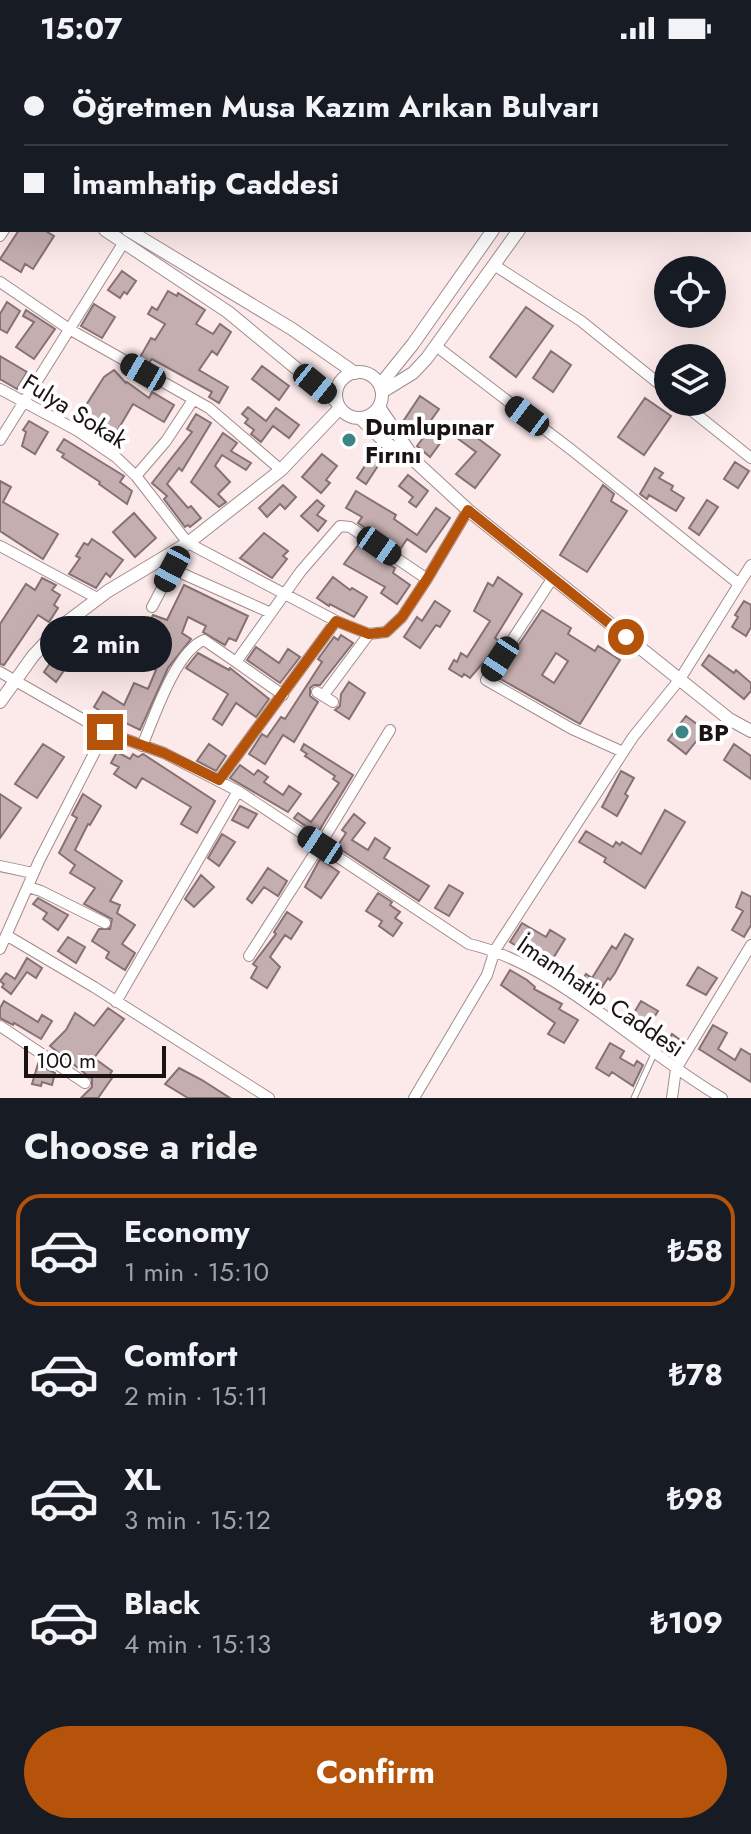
<!DOCTYPE html>
<meta charset="utf-8">
<style>
:root{--surface:#171b24;--page:#20242c;--text:#f1f3f6;--muted:#9ea1a6;--line:#363941;--accent:#b45309}
body{margin:0;font-family:Jost,sans-serif;background:var(--page);color:var(--text);height:100vh;display:flex;flex-direction:column;font-size:30px;white-space:nowrap}
*{box-sizing:border-box;margin:0}
p{font-size:26px;color:var(--muted)}
.icon{flex:none;width:44px;height:44px;fill:none;stroke:currentColor;stroke-width:2;stroke-linecap:round;stroke-linejoin:round}
.map{position:relative;height:1042px;overflow:hidden}
.sheet{display:flex;flex-direction:column;background:var(--surface);flex:1}
.sheet>*{flex:none}
.top-card{position:absolute;left:0px;top:0px;width:752px;height:176px;box-shadow:0 8px 32px #0002;display:grid;align-content:center;height:176px;padding:0 24px;background:var(--surface)}
.fabs{position:absolute;left:654px;top:200px;display:grid;gap:16px}
.fabs a{display:grid;place-items:center;width:72px;height:72px;border-radius:50%;background:var(--surface);box-shadow:0 8px 32px #0002;font-size:40px}
.scale{position:absolute;left:24px;bottom:20px;width:142px;box-sizing:border-box;padding-left:8px;border:4px solid #1b1313;border-top:0;font-size:22px;line-height:28px;white-space:nowrap;color:#1b1313;-webkit-text-stroke:6px #fff;paint-order:stroke}
.end{position:absolute;width:36px;height:36px;margin:-18px;border:10px solid #b45309;background:#fff;box-shadow:0 0 0 4px #fff}
.from{border-radius:50%}
.bubble{position:absolute;height:56px;border-radius:28px;background:var(--surface);box-shadow:0 8px 32px #0002;font-size:26px;font-weight:700;line-height:56px;text-align:center}
.car{position:absolute;width:24px;height:48px;margin:-24px -12px;border-radius:10px;box-shadow:0 0 6px 2px #0007;background:linear-gradient(#222 24%,#8ab4d8 0 40%,#222 0 76%,#8ab4d8 0 86%,#222 0)}
.top-card b{display:flex;align-items:center;gap:28px;height:76px;font-size:30px}
.top-card b+b{border-top:2px solid var(--line)}
.top-card i{width:20px;height:20px;background:var(--text)}
ul{padding:0;list-style:none}
li{display:flex;align-items:center;gap:24px;height:112px;margin:0 16px 12px;padding:0 8px;border:4px solid transparent;border-radius:24px}
li div{flex:1}
li b{display:block;font-size:30px}
li em{font-style:normal;font-weight:700}
li.selected{border-color:var(--accent)}
li>.icon{width:72px;height:72px;stroke-width:1.5}
h2{padding:0 24px;font-size:36px;line-height:96px}
.cta{display:flex;gap:16px;margin-top:auto;padding:16px 24px}
.cta a{flex:1;height:92px;border-radius:48px;background:var(--accent);color:#fff;font-size:32px;font-weight:700;line-height:92px;text-align:center}
.status{display:flex;justify-content:space-between;align-items:center;height:56px;padding:0 40px;background:var(--surface);direction:ltr}
.status svg{height:22px;fill:currentColor}
.map>svg:first-child{display:block}
.building{fill:#c5aeaf;stroke:#867172;stroke-width:2;fill-rule:evenodd}
.lines{fill:none;stroke-linecap:round;stroke-linejoin:round}
.service-casing{stroke:#a28c8d;stroke-width:7}
.minor-casing{stroke:#a28c8d;stroke-width:12}
.tertiary-casing{stroke:#a28c8d;stroke-width:14}
.service{stroke:#fff;stroke-width:5}
.minor{stroke:#fff;stroke-width:10}
.tertiary{stroke:#fff;stroke-width:12}
.route{stroke:#b45309;stroke-width:10}
.poi-dot{fill:#3c8584;stroke:#fff;stroke-width:3}
.labels{text-anchor:middle;dominant-baseline:central;stroke-width:8;stroke-linejoin:round;paint-order:stroke}
.street-label{font-size:24px;fill:#1b1313;stroke:#fff}
.poi-label{font-size:24px;font-weight:bold;fill:#1b1313;stroke:#fff;text-anchor:start}
</style>
<div class="status"><b>15:07</b><svg viewBox="0 0 49 12"><path d="M0 12V9h3v3zM5 12V6h3v6zM10 12V3h3v9zM15 12V0h3v12zM26 1h20v11H26zM47 4h2v5h-2z"/></svg></div>
<div class="map">
<svg width="751" height="1042" viewBox="0 0 751 1042">
<rect width="100%" height="100%" fill="#fce9ea"/>
<path class="building" d="M 19,174 L 44,174 L 54,180 L 33,213 L 25,208 L 21,216 L 0,203 Z
M 122,215 L 136,225 L 127,238 L 124,236 L 120,242 L 108,234 Z
M 168,235 L 177,240 L 178,237 L 205,254 L 196,268 L 213,278 L 220,268 L 231,276 L 217,299 L 212,295 L 199,314 L 228,331 L 219,347 L 209,341 L 212,336 L 152,303 L 148,308 L 139,303 L 151,282 L 155,284 L 165,268 L 148,258 L 152,251 L 157,254 Z
M 7,246 L 20,255 L 7,277 L 0,273 L 0,258 Z
M 94,248 L 115,261 L 102,282 L 81,270 Z
M 526,251 L 553,270 L 516,321 L 490,301 Z
M 26,254 L 55,273 L 34,303 L 16,291 L 34,266 L 23,260 Z
M 551,295 L 571,309 L 553,336 L 533,322 Z
M 0,300 L 27,316 L 17,333 L 0,323 Z
M 262,310 L 289,330 L 279,344 L 252,323 Z
M 114,314 L 126,327 L 127,326 L 149,342 L 152,336 L 174,349 L 164,366 L 133,348 L 110,387 L 76,365 L 104,321 Z
M 420,340 L 439,353 L 427,370 L 444,382 L 430,401 L 417,390 L 423,382 L 402,367 Z
M 645,342 L 671,360 L 644,399 L 618,381 Z
M 248,351 L 266,365 L 276,352 L 299,369 L 289,382 L 273,370 L 261,386 L 251,378 L 254,374 L 245,367 L 248,363 L 242,358 Z
M 196,358 L 211,367 L 182,415 L 179,412 L 167,428 L 188,452 L 191,450 L 201,462 L 190,471 L 188,469 L 185,471 L 164,443 L 167,440 L 152,427 L 192,376 L 187,373 Z
M 29,365 L 48,376 L 35,398 L 22,390 L 26,376 L 23,374 Z
M 460,369 L 500,399 L 475,432 L 456,418 L 476,396 L 453,379 Z
M 223,377 L 237,387 L 231,395 L 251,407 L 246,414 L 222,399 L 215,410 L 230,426 L 218,438 L 226,446 L 219,451 L 191,426 Z
M 64,383 L 124,420 L 120,426 L 132,435 L 127,448 L 99,428 L 100,426 L 62,401 L 64,398 L 57,394 Z
M 376,393 L 385,399 L 366,428 L 357,422 Z
M 322,398 L 337,410 L 326,424 L 330,427 L 321,437 L 302,421 Z
M 735,406 L 749,415 L 738,432 L 724,423 Z
M 655,412 L 663,417 L 659,422 L 673,430 L 671,434 L 684,442 L 676,455 L 649,439 L 647,443 L 640,438 Z
M 408,419 L 428,435 L 416,451 L 409,446 L 413,441 L 399,430 Z
M 0,425 L 11,431 L 3,446 L 58,478 L 43,503 L 0,475 Z
M 283,429 L 296,441 L 285,453 L 280,448 L 267,461 L 259,452 Z
M 603,429 L 614,438 L 611,445 L 627,455 L 587,516 L 560,499 Z
M 356,435 L 396,459 L 394,463 L 417,479 L 436,452 L 450,462 L 426,496 L 407,483 L 399,495 L 358,467 L 362,461 L 346,452 Z
M 317,444 L 324,450 L 317,459 L 326,465 L 318,475 L 301,460 Z
M 707,444 L 718,451 L 699,479 L 689,472 Z
M 134,457 L 156,482 L 135,501 L 113,476 Z
M 264,477 L 288,495 L 283,500 L 287,503 L 272,522 L 240,502 Z
M 92,483 L 123,504 L 110,521 L 106,517 L 96,532 L 69,518 L 80,502 L 76,500 L 84,487 L 88,489 Z
M 358,489 L 395,512 L 393,517 L 410,529 L 397,548 L 381,537 L 385,531 L 344,508 Z
M 333,521 L 350,534 L 352,532 L 367,541 L 354,561 L 330,548 L 329,550 L 317,542 Z
M 498,521 L 522,538 L 495,582 L 499,585 L 488,601 L 470,622 L 464,618 L 462,621 L 449,613 L 454,604 L 457,606 L 461,597 L 467,601 L 490,565 L 474,555 L 488,527 L 493,530 Z
M 42,522 L 56,529 L 52,534 L 60,539 L 54,549 L 58,552 L 49,566 L 38,559 L 4,609 L 0,608 L 0,568 L 26,528 L 35,534 Z
M 184,529 L 248,560 L 236,585 L 229,582 L 225,589 L 203,576 L 206,570 L 188,561 L 182,577 L 191,583 L 168,612 L 140,674 L 126,667 L 122,674 L 115,671 L 118,666 L 94,651 L 103,636 L 124,649 L 134,627 L 148,633 L 156,614 L 152,612 L 168,585 L 145,574 L 153,559 L 167,564 Z
M 435,545 L 450,555 L 440,571 L 436,569 L 420,592 L 404,581 L 417,561 L 422,565 Z
M 744,545 L 751,549 L 751,571 L 746,580 L 732,571 L 738,561 L 735,559 Z
M 542,554 L 571,572 L 568,578 L 595,595 L 598,590 L 620,604 L 580,668 L 497,621 ZM 556,597 L 568,605 L 554,627 L 542,619 Z
M 341,579 L 353,587 L 320,629 L 314,629 L 310,632 L 310,640 L 318,646 L 294,686 L 283,679 L 265,708 L 249,698 L 262,678 L 267,681 L 281,661 L 285,663 L 322,606 L 318,603 L 334,581 L 338,584 Z
M 61,591 L 74,600 L 56,626 L 44,616 Z
M 256,591 L 279,607 L 288,593 L 300,601 L 280,627 L 247,604 Z
M 198,597 L 229,614 L 230,612 L 269,643 L 256,661 L 236,647 L 222,669 L 213,663 L 228,638 L 186,612 Z
M 709,599 L 734,617 L 736,614 L 751,627 L 751,635 L 744,643 L 702,609 Z
M 349,626 L 365,637 L 349,663 L 335,654 L 340,650 L 341,638 Z
M 686,660 L 705,674 L 686,698 L 668,684 Z
M 43,688 L 64,701 L 37,742 L 15,728 Z
M 209,688 L 226,700 L 216,715 L 197,705 Z
M 304,688 L 353,719 L 317,778 L 294,762 L 298,757 L 311,766 L 339,727 L 333,723 L 335,720 L 305,700 L 307,698 L 301,694 Z
M 734,688 L 751,700 L 751,723 L 724,704 Z
M 117,696 L 130,703 L 133,698 L 138,701 L 143,698 L 215,745 L 197,777 L 181,768 L 191,751 L 142,722 L 136,732 L 114,718 L 119,711 L 111,707 Z
M 240,709 L 254,719 L 258,714 L 268,721 L 264,726 L 283,739 L 289,730 L 301,738 L 288,756 L 230,722 Z
M 621,715 L 634,722 L 625,738 L 628,740 L 617,760 L 602,751 Z
M 0,738 L 21,752 L 0,782 Z
M 83,738 L 101,750 L 90,769 L 88,768 L 75,794 L 122,825 L 110,845 L 120,849 L 117,857 L 135,869 L 122,888 L 135,897 L 125,914 L 106,902 L 109,896 L 92,885 L 99,873 L 110,873 L 112,863 L 84,848 L 95,832 L 70,817 L 75,809 L 59,797 L 77,762 L 72,759 Z
M 240,750 L 257,758 L 248,772 L 232,764 Z
M 665,754 L 685,766 L 645,832 L 604,806 L 606,802 L 579,786 L 586,775 L 613,791 L 616,786 L 620,789 L 622,786 L 641,798 Z
M 354,758 L 365,767 L 352,784 L 368,794 L 375,782 L 390,792 L 384,802 L 429,830 L 419,845 L 337,791 L 346,777 L 342,774 Z
M 222,778 L 235,786 L 219,810 L 208,802 Z
M 320,803 L 339,816 L 321,842 L 305,831 Z
M 268,812 L 287,825 L 278,840 L 264,831 L 252,847 L 247,843 Z
M 201,819 L 214,831 L 194,851 L 185,843 Z
M 449,829 L 463,837 L 449,860 L 435,852 Z
M 742,836 L 751,841 L 751,869 L 744,881 L 732,874 L 743,855 L 736,851 Z
M 378,837 L 392,846 L 390,849 L 400,856 L 395,862 L 402,867 L 393,880 L 379,870 L 382,865 L 366,855 Z
M 38,842 L 68,859 L 58,874 L 43,863 L 47,857 L 33,848 Z
M 287,856 L 302,866 L 291,883 L 285,879 L 270,901 L 280,911 L 267,932 L 251,922 L 257,911 L 253,908 L 276,878 L 274,876 Z
M 522,867 L 546,881 L 550,874 L 565,883 L 552,904 L 529,889 L 525,895 L 510,886 Z
M 625,878 L 633,883 L 615,917 L 610,924 L 608,922 L 594,943 L 578,931 L 586,918 L 592,922 L 612,890 L 616,893 Z
M 68,881 L 85,891 L 76,907 L 58,895 Z
M 27,902 L 42,912 L 36,922 L 27,916 L 11,938 L 2,931 L 4,928 L 0,925 L 6,917 L 15,923 Z
M 698,911 L 717,922 L 706,939 L 687,929 Z
M 510,914 L 527,924 L 535,931 L 534,933 L 562,948 L 559,953 L 578,964 L 564,987 L 548,978 L 555,967 L 501,929 Z
M 4,945 L 38,966 L 42,959 L 52,965 L 41,983 L 14,967 L 13,969 L 0,962 L 0,952 Z
M 641,945 L 658,955 L 644,978 L 628,967 Z
M 108,952 L 124,963 L 94,1002 L 112,1015 L 109,1020 L 112,1022 L 98,1042 L 81,1042 L 92,1031 L 92,1023 L 50,990 L 66,974 L 75,957 L 94,970 Z
M 713,969 L 727,977 L 718,993 L 735,1004 L 741,993 L 751,999 L 751,1026 L 699,993 Z
M 651,978 L 666,987 L 672,978 L 683,986 L 674,1001 L 649,983 Z
M 610,987 L 624,995 L 620,1002 L 634,1010 L 637,1005 L 643,1009 L 633,1030 L 612,1016 L 609,1020 L 596,1012 Z
M 38,1008 L 55,1017 L 52,1029 L 42,1026 L 41,1030 L 32,1028 Z
M 179,1012 L 202,1024 L 230,1042 L 188,1042 L 165,1028 Z"/>
<g class="lines">
<g class="service-casing">
<path id="service" d="M 634,1042 L 654,998"/>
</g>
<g class="minor-casing">
<path id="minor" d="M 750,110 L 751,111
M 0,180 L 4,174
M 494,209 L 581,265 L 668,335
M 0,226 L 69,273 L 209,352 L 281,414
M 436,290 L 573,395 L 739,528
M 0,333 L 78,375 L 116,401 L 136,420 L 188,487 L 336,565 L 369,578 L 386,576 L 402,561 L 427,523 L 468,454
M 681,346 L 751,402
M 0,384 L 124,186
M 136,420 L 166,385 L 193,344
M 0,490 L 97,542
M 161,503 L 172,513 L 271,557
M 552,523 L 486,624 L 572,673 L 623,696
M 152,551 L 172,513
M 0,616 L 105,676 L 164,697 L 238,735 L 469,888 C 557,908 643,997 722,1042
M 317,636 L 333,646
M 283,639 L 236,606 L 301,515 L 340,470 L 350,471 L 427,523
M 323,640 L 369,578
M 142,690 C 154,662 175,596 204,584 L 236,606
M 219,724 L 336,565
M 0,810 L 33,817
M 28,831 L 41,835 L 105,867
M 6,879 L 94,931 L 269,1042
M 0,893 L 39,805 L 105,676
M 249,900 L 320,789 L 390,674
M 116,946 L 238,735
M 0,970 L 85,1027
M 414,1042 L 487,919 L 495,894 L 633,681 L 680,623 L 751,509
M 672,1042 L 676,1013 L 751,889"/>
</g>
<g class="tertiary-casing">
<path id="tertiary" d="M 615,2 L 617,0
M 642,2 L 643,0
M 0,102 L 2,103
M 0,114 L 2,115
M 105,174 L 228,256 L 337,346
M 128,174 L 292,273 L 355,317
M336 339a23 23 0 1 1 46 0a23 23 0 1 1-46 0Z
M 380,329 L 413,288 L 493,174
M 382,336 L 413,317 L 427,302 L 519,174
M 379,351 L 415,404
M 360,362 L 385,386 L 417,407 L 468,454 L 729,663 L 751,675
M 0,646 L 33,600 L 59,572 L 108,535 L 188,487 L 281,414 L 340,352"/>
</g>
<use href="#service" class="service"/>
<use href="#minor" class="minor"/>
<use href="#tertiary" class="tertiary"/>
</g>
<g class="lines">
<path class="route" d="M 105,676 L 164,697 L 219,724 L 336,565 L 369,578 L 386,576 L 402,561 L 427,523 L 468,454 L 626,581"/>
</g>
<g class="poi-dot">
<circle cx="349" cy="384" r="8"/>
<circle cx="682" cy="676" r="8"/>
</g>
<g class="labels">
<g class="street-label">
<text transform="translate(75 355) rotate(32)">Fulya Sokak</text>
<text transform="translate(601 940) rotate(34)">İmamhatip Caddesi</text>
</g>
<g class="poi-label">
<text x="365" y="370">Dumlupınar<tspan x="365" dy="28">Fırını</tspan></text>
<text x="698" y="676">BP</text>
</g>
</g>
</svg>
<div class="fabs">
<a><svg class="icon" aria-label="locate" viewBox="0 0 24 24"><circle cx="12" cy="12" r="6"/><path d="M12 2v4M12 18v4M2 12h4M18 12h4"/></svg></a>
<a><svg class="icon" aria-label="layers" viewBox="0 0 24 24"><path d="M12 4l9 5-9 5-9-5zM3 14l9 5 9-5"/></svg></a>
</div>
<div class="scale">100 m</div>
<i class="end from" style="left:626px;top:581px"></i>
<i class="end" style="left:105px;top:676px"></i>
<div class="bubble" style="left:40px;top:560px;width:132px">2 min</div>
<i class="car" style="left:143px;top:316px;rotate:300deg"></i>
<i class="car" style="left:315px;top:328px;rotate:129deg"></i>
<i class="car" style="left:527px;top:360px;rotate:307deg"></i>
<i class="car" style="left:379px;top:490px;rotate:125deg"></i>
<i class="car" style="left:172px;top:513px;rotate:208deg"></i>
<i class="car" style="left:500px;top:603px;rotate:213deg"></i>
<i class="car" style="left:320px;top:789px;rotate:303deg"></i>
<div class="top-card">
<b><i class="from"></i>Öğretmen Musa Kazım Arıkan Bulvarı</b>
<b><i></i>İmamhatip Caddesi</b>
</div>
</div>
<section class="sheet">
<h2>Choose a ride</h2>
<ul>
<li class="selected"><svg class="icon" aria-label="car" viewBox="0 0 24 24"><path d="M5 17H2v-5l4-1 3-4h7l3 4 3 1v5h-3M9 17h6M6 11h13"/><circle cx="7" cy="17" r="2"/><circle cx="17" cy="17" r="2"/></svg><div><b>Economy</b><p>1 min · 15:10</p></div><em>₺58</em></li>
<li><svg class="icon" aria-label="car" viewBox="0 0 24 24"><path d="M5 17H2v-5l4-1 3-4h7l3 4 3 1v5h-3M9 17h6M6 11h13"/><circle cx="7" cy="17" r="2"/><circle cx="17" cy="17" r="2"/></svg><div><b>Comfort</b><p>2 min · 15:11</p></div><em>₺78</em></li>
<li><svg class="icon" aria-label="car" viewBox="0 0 24 24"><path d="M5 17H2v-5l4-1 3-4h7l3 4 3 1v5h-3M9 17h6M6 11h13"/><circle cx="7" cy="17" r="2"/><circle cx="17" cy="17" r="2"/></svg><div><b>XL</b><p>3 min · 15:12</p></div><em>₺98</em></li>
<li><svg class="icon" aria-label="car" viewBox="0 0 24 24"><path d="M5 17H2v-5l4-1 3-4h7l3 4 3 1v5h-3M9 17h6M6 11h13"/><circle cx="7" cy="17" r="2"/><circle cx="17" cy="17" r="2"/></svg><div><b>Black</b><p>4 min · 15:13</p></div><em>₺109</em></li>
</ul>
<div class="cta"><a>Confirm</a></div>
</section>
